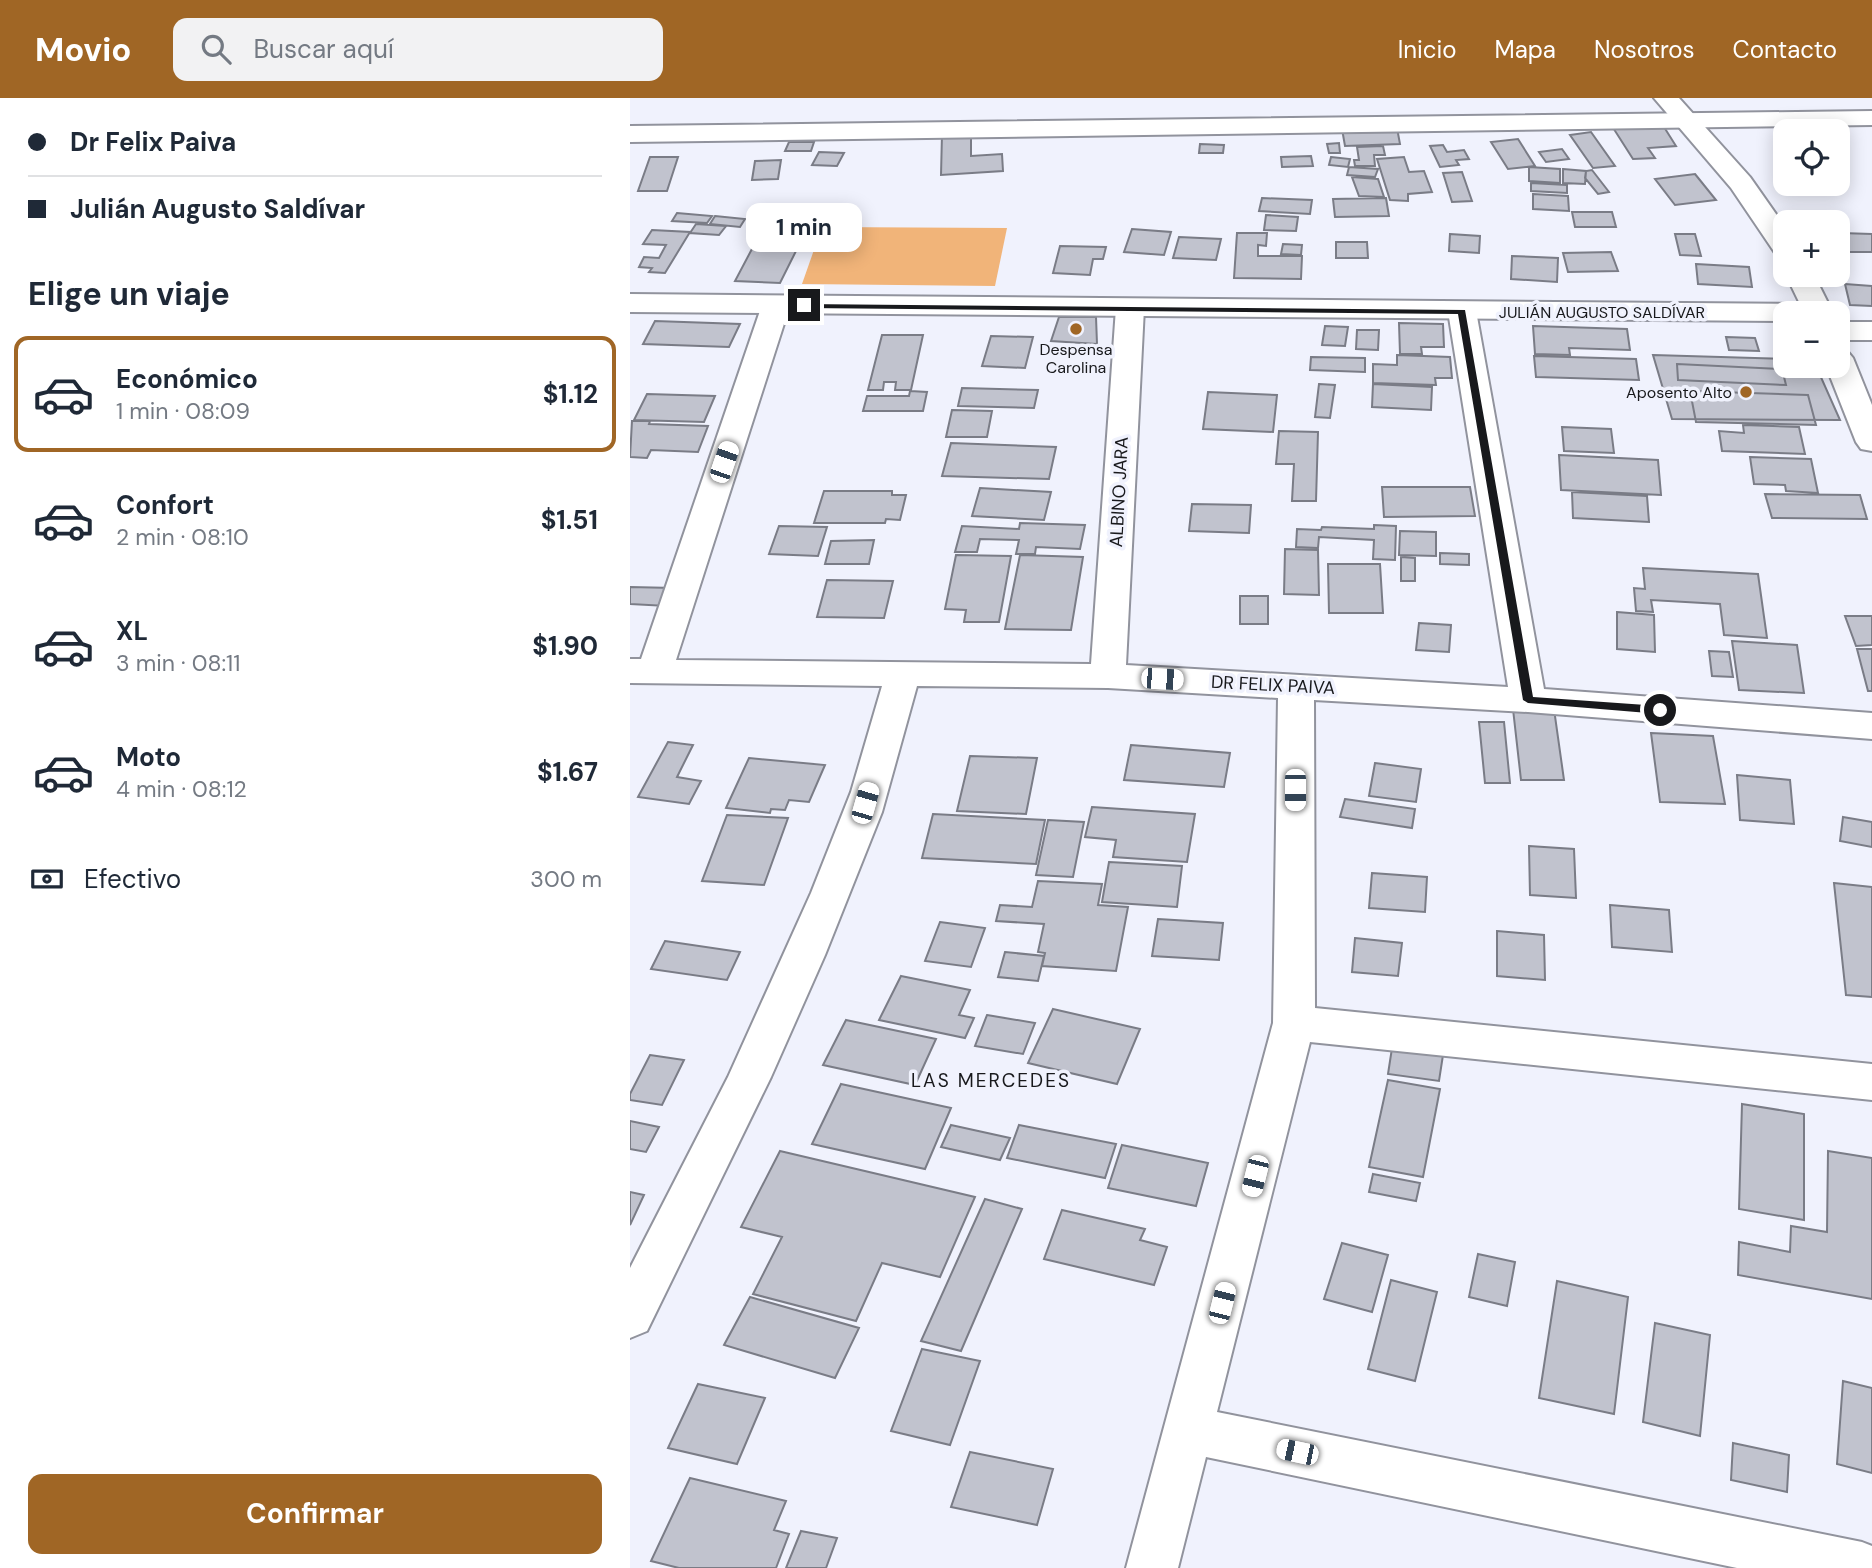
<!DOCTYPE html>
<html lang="es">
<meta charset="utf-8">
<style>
:root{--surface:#fff;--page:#f2f2f3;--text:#1f2937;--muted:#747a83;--line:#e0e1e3;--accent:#a06625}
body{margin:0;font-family:"DM Sans",sans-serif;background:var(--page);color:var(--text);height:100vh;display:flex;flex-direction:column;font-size:26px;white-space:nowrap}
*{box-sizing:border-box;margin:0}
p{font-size:23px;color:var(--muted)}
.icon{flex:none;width:38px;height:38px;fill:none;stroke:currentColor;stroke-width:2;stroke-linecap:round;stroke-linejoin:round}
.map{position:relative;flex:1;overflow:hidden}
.side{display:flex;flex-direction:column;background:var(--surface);width:630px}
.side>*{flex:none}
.banner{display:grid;align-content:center;height:154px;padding:0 28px;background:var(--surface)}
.tools{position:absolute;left:1143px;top:21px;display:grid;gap:14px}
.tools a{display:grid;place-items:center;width:77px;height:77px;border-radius:14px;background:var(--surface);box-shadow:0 4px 18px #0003;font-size:35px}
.end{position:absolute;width:32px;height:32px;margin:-16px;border:9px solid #18191c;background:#fff;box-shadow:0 0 0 4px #fff}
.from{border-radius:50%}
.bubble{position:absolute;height:49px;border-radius:14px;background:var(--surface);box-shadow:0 4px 18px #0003;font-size:23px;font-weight:700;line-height:49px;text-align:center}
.car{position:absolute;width:21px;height:42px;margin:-21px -10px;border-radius:9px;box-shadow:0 0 5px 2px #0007;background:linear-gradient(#fff 24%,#345 0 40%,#fff 0 76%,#345 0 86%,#fff 0)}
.banner b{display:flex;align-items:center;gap:24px;height:66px;font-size:26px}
.banner b+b{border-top:2px solid var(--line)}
.banner i{width:18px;height:18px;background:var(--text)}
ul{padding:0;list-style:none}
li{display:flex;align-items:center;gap:21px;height:116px;margin:0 14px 10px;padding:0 14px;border:4px solid transparent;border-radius:14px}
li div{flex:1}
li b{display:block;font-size:26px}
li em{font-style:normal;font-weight:700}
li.on{border-color:var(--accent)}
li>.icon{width:63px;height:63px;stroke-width:1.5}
h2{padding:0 28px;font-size:32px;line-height:84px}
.pay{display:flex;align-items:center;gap:18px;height:77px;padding:0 28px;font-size:26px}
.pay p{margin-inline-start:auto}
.cta{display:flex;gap:14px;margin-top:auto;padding:14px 28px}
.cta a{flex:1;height:80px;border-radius:14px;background:var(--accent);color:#fff;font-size:28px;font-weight:700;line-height:80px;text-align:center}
header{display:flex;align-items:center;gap:42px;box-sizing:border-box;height:98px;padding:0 35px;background:var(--accent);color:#fff}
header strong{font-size:33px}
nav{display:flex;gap:38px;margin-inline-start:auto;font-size:24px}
.search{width:490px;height:63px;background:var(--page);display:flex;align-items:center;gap:18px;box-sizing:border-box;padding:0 24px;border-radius:14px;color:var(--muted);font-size:26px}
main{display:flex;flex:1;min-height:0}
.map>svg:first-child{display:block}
.green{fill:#f1b479}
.building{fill:#c1c3ce;stroke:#7a7c86;stroke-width:2}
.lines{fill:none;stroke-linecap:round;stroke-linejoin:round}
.street-casing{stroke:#91939d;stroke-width:4}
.secondary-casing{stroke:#91939d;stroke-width:4}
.street{fill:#fff;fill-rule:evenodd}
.secondary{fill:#fff;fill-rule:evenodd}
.route{fill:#18191c}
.poi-dot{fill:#a06625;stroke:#f0f2fd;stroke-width:2.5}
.labels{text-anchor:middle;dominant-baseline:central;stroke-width:7;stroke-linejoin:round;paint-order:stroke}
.far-street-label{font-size:16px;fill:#18191c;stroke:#f0f2fd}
.far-poi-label{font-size:16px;fill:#18191c;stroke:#f0f2fd}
.street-label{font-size:18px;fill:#18191c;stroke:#f0f2fd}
.neighbourhood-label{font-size:19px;letter-spacing:2px;fill:#18191c;stroke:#f0f2fd}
</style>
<header>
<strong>Movio</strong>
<div class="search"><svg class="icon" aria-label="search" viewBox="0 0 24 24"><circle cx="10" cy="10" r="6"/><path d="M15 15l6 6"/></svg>Buscar aquí</div>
<nav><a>Inicio</a><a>Mapa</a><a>Nosotros</a><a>Contacto</a></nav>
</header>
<main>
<section class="side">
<div class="banner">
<b><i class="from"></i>Dr Felix Paiva</b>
<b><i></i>Julián Augusto Saldívar</b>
</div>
<h2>Elige un viaje</h2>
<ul>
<li class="on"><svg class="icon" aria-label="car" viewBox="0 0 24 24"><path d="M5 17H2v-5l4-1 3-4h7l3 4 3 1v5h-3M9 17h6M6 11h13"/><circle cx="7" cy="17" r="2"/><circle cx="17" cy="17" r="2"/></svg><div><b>Económico</b><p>1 min · 08:09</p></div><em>$1.12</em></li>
<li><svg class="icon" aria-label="car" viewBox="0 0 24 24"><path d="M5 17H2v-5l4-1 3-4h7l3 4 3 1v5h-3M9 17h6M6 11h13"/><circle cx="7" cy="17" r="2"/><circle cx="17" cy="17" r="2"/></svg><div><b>Confort</b><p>2 min · 08:10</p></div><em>$1.51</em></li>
<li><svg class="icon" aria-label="car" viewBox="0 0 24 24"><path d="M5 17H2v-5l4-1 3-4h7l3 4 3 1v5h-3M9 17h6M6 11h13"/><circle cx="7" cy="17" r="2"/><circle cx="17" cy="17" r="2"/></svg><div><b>XL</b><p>3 min · 08:11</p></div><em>$1.90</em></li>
<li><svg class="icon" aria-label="car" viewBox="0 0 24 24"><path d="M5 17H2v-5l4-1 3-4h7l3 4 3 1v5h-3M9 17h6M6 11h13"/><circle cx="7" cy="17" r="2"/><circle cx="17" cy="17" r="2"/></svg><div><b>Moto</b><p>4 min · 08:12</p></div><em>$1.67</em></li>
</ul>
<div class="pay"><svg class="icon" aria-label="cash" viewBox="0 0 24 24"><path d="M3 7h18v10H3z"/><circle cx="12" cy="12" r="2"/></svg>Efectivo<p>300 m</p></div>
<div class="cta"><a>Confirmar</a></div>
</section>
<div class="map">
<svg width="1242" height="1470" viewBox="0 0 1242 1470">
<rect width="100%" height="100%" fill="#f0f2fd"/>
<path class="green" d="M 192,129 L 377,130 L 365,188 L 172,186 Z"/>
<path class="building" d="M 998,24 L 1003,31 L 1034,29 L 1046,48 L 1018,50 L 1025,60 L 1003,61 L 980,25 Z
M 767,30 L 770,46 L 715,48 L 712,31 Z
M 961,34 L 985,68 L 963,70 L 940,37 Z
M 341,35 L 341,58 L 372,56 L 373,73 L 311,77 L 312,36 Z
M 888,41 L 905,68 L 878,71 L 861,44 Z
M 159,44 L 184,44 L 181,53 L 155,53 Z
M 709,45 L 710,55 L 699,55 L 697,46 Z
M 570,46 L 594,47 L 593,55 L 569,55 Z
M 813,47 L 817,54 L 834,52 L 839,61 L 826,62 L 829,67 L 810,69 L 800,48 Z
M 753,48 L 755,57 L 744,57 L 745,68 L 725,68 L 724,62 L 729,62 L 727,49 Z
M 932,51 L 939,61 L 916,64 L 909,54 Z
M 189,54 L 214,55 L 207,68 L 182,67 Z
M 681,58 L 683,68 L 652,69 L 651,59 Z
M 20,59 L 48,59 L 37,93 L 8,93 Z
M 701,59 L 720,61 L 718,69 L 699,67 Z
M 774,59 L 779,74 L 794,73 L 802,94 L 778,96 L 778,103 L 760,102 L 747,61 Z
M 151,62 L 148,81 L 122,82 L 125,63 Z
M 719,69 L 748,71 L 745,79 L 717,77 Z
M 899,69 L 930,71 L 930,85 L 899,83 Z
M 933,71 L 956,73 L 955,86 L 933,85 Z
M 962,72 L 979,94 L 968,96 L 955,80 L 956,73 Z
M 832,74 L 842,103 L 822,104 L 813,75 Z
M 1065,76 L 1086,102 L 1045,107 L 1025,81 Z
M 722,79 L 748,81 L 754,99 L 729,98 Z
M 901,85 L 937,87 L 937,95 L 901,93 Z
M 903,96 L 938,98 L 939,113 L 903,111 Z
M 632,100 L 682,102 L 680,116 L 629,113 Z
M 756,100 L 759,118 L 705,119 L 703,101 Z
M 942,114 L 982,114 L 986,129 L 945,129 Z
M 47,115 L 82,118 L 77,125 L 42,123 Z
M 636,117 L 668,119 L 666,133 L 634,132 Z
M 85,118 L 115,121 L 110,129 L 80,126 Z
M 66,126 L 96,128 L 89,137 L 60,135 Z
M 502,131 L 541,134 L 534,157 L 494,154 Z
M 22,132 L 60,134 L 35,175 L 19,174 L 22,170 L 9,169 L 14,159 L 29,160 L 36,147 L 13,146 Z
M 132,132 L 155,133 L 152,140 L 172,141 L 150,185 L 105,183 Z
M 607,135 L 637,135 L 636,148 L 628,147 L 628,158 L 672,158 L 671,181 L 604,180 Z
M 1211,135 L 1242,136 L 1242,154 L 1217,154 Z
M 820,136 L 850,138 L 849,155 L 819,153 Z
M 1045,136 L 1065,136 L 1071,158 L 1050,157 Z
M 549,139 L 591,141 L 586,162 L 543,160 Z
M 706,144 L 737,144 L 738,160 L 706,160 Z
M 653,146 L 672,147 L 671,157 L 651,156 Z
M 430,148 L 476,149 L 473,161 L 463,161 L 460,177 L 423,175 Z
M 981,154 L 988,173 L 938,174 L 933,155 Z
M 882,158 L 928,160 L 927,184 L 881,181 Z
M 1066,166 L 1119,169 L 1122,189 L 1068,186 Z
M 1215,186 L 1242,188 L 1242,208 L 1220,207 Z
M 429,219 L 466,219 L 467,246 L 421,243 Z
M 25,223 L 110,226 L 99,249 L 13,246 Z
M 769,225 L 813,226 L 814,249 L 791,249 L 792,256 L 770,256 Z
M 695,228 L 718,229 L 715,248 L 692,247 Z
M 903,228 L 997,231 L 1000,252 L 939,250 L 940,257 L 905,256 Z
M 727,232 L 749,232 L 748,252 L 726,251 Z
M 252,237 L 293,237 L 281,292 L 265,292 L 266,284 L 254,284 L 253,292 L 238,292 Z
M 361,238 L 403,239 L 395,270 L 352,268 Z
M 1096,239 L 1125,240 L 1129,253 L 1099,252 Z
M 767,257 L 820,259 L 822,280 L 805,280 L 806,287 L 743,285 L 743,266 L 767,267 Z
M 1023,257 L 1155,261 L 1155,268 L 1186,268 L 1210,322 L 1042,321 Z
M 904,258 L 1006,261 L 1009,282 L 906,279 Z
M 681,259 L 735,260 L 735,274 L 680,272 Z
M 1047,266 L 1152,271 L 1156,287 L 1048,282 Z
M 689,286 L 705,287 L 700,320 L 685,319 Z
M 743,286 L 802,289 L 801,312 L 742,309 Z
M 332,290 L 408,292 L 404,310 L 328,308 Z
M 280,293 L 297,294 L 293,313 L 233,313 L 237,298 L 279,298 Z
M 1060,293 L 1178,297 L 1186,327 L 1066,324 Z
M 578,294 L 647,297 L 643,334 L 573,331 Z
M 17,296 L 85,298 L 74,324 L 4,322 Z
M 322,312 L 362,313 L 357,339 L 316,339 Z
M 2,323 L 20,323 L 19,326 L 78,328 L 68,354 L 21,352 L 17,360 L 0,359 Z
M 1113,327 L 1169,329 L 1175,356 L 1092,353 L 1089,333 L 1114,335 Z
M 932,329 L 981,331 L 984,355 L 934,353 Z
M 649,333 L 688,334 L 686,403 L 662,403 L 664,366 L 646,366 Z
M 321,345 L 426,349 L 419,381 L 312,378 Z
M 929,357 L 1028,362 L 1031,397 L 931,392 Z
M 1120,359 L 1181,361 L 1188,395 L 1156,393 L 1155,387 L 1124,386 Z
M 752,389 L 840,389 L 845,418 L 754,419 Z
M 350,390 L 421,394 L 414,422 L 342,418 Z
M 194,393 L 262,393 L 262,397 L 276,397 L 270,422 L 256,421 L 255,425 L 184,425 Z
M 942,394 L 1017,398 L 1019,424 L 943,420 Z
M 1135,396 L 1230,397 L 1237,421 L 1142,420 Z
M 562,406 L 621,407 L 619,435 L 559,433 Z
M 390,425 L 455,427 L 450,451 L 406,449 L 405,456 L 386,456 L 389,442 L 350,441 L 347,454 L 325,454 L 332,428 L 389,431 Z
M 744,427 L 766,428 L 765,462 L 743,461 L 744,442 L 689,439 L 688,450 L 666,449 L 667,431 L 691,432 L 692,429 L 744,431 Z
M 149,428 L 197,429 L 188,458 L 139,456 Z
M 770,433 L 806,434 L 806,458 L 769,457 Z
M 244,442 L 239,466 L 195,466 L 201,443 Z
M 655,451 L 688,452 L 689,497 L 654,496 Z
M 810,455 L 839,456 L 839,467 L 810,466 Z
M 326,457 L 381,458 L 369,524 L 334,524 L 336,512 L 315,511 Z
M 390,457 L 453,459 L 441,532 L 375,531 Z
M 771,459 L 785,460 L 785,483 L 771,483 Z
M 698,466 L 750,466 L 753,515 L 699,515 Z
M 1013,470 L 1128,476 L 1137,540 L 1094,537 L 1090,506 L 1021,502 L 1023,514 L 1006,513 L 1004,490 L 1015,491 Z
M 197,482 L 263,483 L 254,520 L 187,519 Z
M 0,489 L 44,490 L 37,508 L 0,506 Z
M 610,498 L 638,498 L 638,526 L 610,526 Z
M 987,514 L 1024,517 L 1025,554 L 987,551 Z
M 1215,518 L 1242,518 L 1242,547 L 1226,548 Z
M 789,525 L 821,527 L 819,554 L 786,552 Z
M 1102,543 L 1167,547 L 1174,595 L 1109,592 Z
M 1227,551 L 1242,551 L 1242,593 L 1238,593 Z
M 1079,553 L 1099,554 L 1103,579 L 1082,578 Z
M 883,611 L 924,611 L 934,682 L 891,682 Z
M 849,624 L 874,624 L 880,685 L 855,685 Z
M 1021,635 L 1083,638 L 1095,706 L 1030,704 Z
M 38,644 L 63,647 L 47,679 L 71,683 L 59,706 L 8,699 Z
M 501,647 L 600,655 L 594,689 L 494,682 Z
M 340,658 L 407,660 L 396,716 L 327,713 Z
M 119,660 L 195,667 L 179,704 L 159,702 L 155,712 L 141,711 L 140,715 L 96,710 Z
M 745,665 L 791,671 L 786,704 L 739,698 Z
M 1107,677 L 1160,682 L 1164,726 L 1110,722 Z
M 715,701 L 785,711 L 782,730 L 710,719 Z
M 462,709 L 565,716 L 557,764 L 483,759 L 486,742 L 455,739 Z
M 303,716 L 415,722 L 406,766 L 292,760 Z
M 97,717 L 158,720 L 134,787 L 72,783 Z
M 1213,719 L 1242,724 L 1242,749 L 1210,743 Z
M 418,722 L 454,724 L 443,779 L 406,777 Z
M 899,748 L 944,751 L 946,800 L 900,797 Z
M 479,764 L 552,768 L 547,809 L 472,804 Z
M 742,775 L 797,779 L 795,814 L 739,810 Z
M 408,783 L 472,786 L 468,807 L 498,809 L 486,873 L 412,868 L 415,855 L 408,854 L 414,826 L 366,823 L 370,807 L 402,809 Z
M 1204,785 L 1242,789 L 1242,899 L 1216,897 Z
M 980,807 L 1039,812 L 1042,854 L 982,849 Z
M 528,821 L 593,825 L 589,862 L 522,858 Z
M 310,824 L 355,830 L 341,869 L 295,863 Z
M 867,833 L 914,837 L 915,882 L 867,878 Z
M 725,840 L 772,845 L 768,878 L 722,874 Z
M 35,843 L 110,854 L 97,882 L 21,871 Z
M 375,854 L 414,858 L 408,883 L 368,879 Z
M 271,878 L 340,892 L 329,917 L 344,920 L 335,940 L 249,922 Z
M 423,911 L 510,931 L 487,986 L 398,965 Z
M 357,917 L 405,925 L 393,956 L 345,948 Z
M 216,922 L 306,941 L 285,987 L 193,967 Z
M 762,950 L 813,957 L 809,983 L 758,976 Z
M 20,957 L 54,962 L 32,1007 L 0,1002 L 0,996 Z
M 758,982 L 810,991 L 793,1079 L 739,1069 Z
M 211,986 L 321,1010 L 295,1071 L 182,1046 Z
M 1112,1006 L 1174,1016 L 1174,1122 L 1109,1111 Z
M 0,1023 L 29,1029 L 16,1054 L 0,1051 Z
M 321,1027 L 380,1040 L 370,1062 L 311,1049 Z
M 389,1027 L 486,1046 L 475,1080 L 377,1060 Z
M 492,1047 L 578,1065 L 566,1108 L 478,1090 Z
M 150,1053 L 345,1099 L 310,1179 L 252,1165 L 226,1223 L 123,1196 L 152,1139 L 111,1129 Z
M 1198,1053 L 1242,1060 L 1242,1201 L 1108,1177 L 1109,1144 L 1160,1154 L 1161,1128 L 1197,1134 Z
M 743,1076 L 790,1085 L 786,1103 L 739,1094 Z
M 0,1094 L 14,1097 L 0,1127 Z
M 355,1101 L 392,1111 L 331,1253 L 291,1243 Z
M 432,1112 L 515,1131 L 510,1142 L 537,1149 L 524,1187 L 414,1161 Z
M 712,1145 L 758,1157 L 742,1214 L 694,1201 Z
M 848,1156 L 885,1164 L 877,1208 L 839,1199 Z
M 761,1182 L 807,1194 L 785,1283 L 738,1271 Z
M 927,1183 L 998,1199 L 984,1316 L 909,1300 Z
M 120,1199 L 229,1230 L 205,1280 L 94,1247 Z
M 1025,1225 L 1080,1237 L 1070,1338 L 1013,1324 Z
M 292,1251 L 350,1263 L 320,1347 L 261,1333 Z
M 1213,1283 L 1242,1290 L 1242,1375 L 1207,1366 Z
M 68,1286 L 135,1300 L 107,1366 L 38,1350 Z
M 1103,1345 L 1159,1357 L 1157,1394 L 1101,1382 Z
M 340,1354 L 423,1371 L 407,1427 L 321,1409 Z
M 60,1380 L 156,1403 L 144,1432 L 159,1436 L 146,1470 L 49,1470 L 21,1463 Z
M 171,1433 L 207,1440 L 196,1470 L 156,1470 Z"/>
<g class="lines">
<g class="street-casing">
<path id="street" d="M 1242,13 L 1242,27 L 0,44 L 0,28 Z
M 146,198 L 156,201 L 160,207 L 46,562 L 461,566 L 486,210 L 490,204 L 500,201 L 510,204 L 514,210 L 496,567 L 878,589 L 818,213 L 822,207 L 832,204 L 842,207 L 846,213 L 914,591 L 1242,615 L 1242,641 L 898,614 L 684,602 L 685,910 L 1242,966 L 1242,1002 L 680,944 L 587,1314 L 1232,1444 L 1242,1448 L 1242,1470 L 1107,1470 L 576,1359 L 548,1470 L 496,1470 L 643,925 L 648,600 L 478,590 L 287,588 L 252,714 L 195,857 L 141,979 L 17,1233 L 0,1240 L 0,1170 L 98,979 L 181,795 L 221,694 L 252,588 L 0,585 L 0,561 L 11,561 L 132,207 L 136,201 Z
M 1208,224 L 1242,224 L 1242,242 L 1208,242 Z"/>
</g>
<g class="secondary-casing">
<path id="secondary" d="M 1024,0 L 1049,0 L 1120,79 L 1155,129 L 1155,157 L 1145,155 L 1101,90 Z
M 1156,177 L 1184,177 L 1203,215 L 1155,215 L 1155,223 L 0,214 L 0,196 L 1170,206 Z
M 1208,251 L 1218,254 L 1223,260 L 1242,307 L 1242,353 L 1231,351 L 1226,344 L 1196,268 L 1208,268 Z"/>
</g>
<use href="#street" class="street"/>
<use href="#secondary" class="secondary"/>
</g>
<path class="route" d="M 171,206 L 835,212 L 903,599 L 1030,608 L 1036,612 L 1030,616 L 898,605 L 893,602 L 828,216 L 174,210 Z"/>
<g class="poi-dot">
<circle cx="446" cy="231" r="7"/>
<circle cx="1116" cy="294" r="7"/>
</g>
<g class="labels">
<g class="far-street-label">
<text x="972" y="214">JULIÁN AUGUSTO SALDÍVAR</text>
</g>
<g class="far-poi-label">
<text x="446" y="251">Despensa<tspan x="446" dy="18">Carolina</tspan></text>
<text x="1102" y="294" text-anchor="end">Aposento Alto</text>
</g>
<g class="street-label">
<text transform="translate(489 394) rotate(-87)">ALBINO JARA</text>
<text transform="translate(643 587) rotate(3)">DR FELIX PAIVA</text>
</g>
<g class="neighbourhood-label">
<text x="361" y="982">LAS MERCEDES</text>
</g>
</g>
</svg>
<div class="tools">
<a><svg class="icon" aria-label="locate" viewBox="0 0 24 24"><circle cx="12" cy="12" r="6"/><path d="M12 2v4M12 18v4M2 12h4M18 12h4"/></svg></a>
<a>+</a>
<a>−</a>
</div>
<i class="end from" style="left:1030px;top:612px"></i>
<i class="end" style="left:174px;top:207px"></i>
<div class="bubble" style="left:116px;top:105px;width:116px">1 min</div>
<i class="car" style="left:94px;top:364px;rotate:19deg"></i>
<i class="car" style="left:532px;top:581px;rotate:93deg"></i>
<i class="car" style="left:665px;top:692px;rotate:180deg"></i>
<i class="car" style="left:235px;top:705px;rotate:16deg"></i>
<i class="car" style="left:625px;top:1078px;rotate:194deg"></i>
<i class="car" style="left:592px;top:1205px;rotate:14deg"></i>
<i class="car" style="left:667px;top:1354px;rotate:282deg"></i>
</div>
</main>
